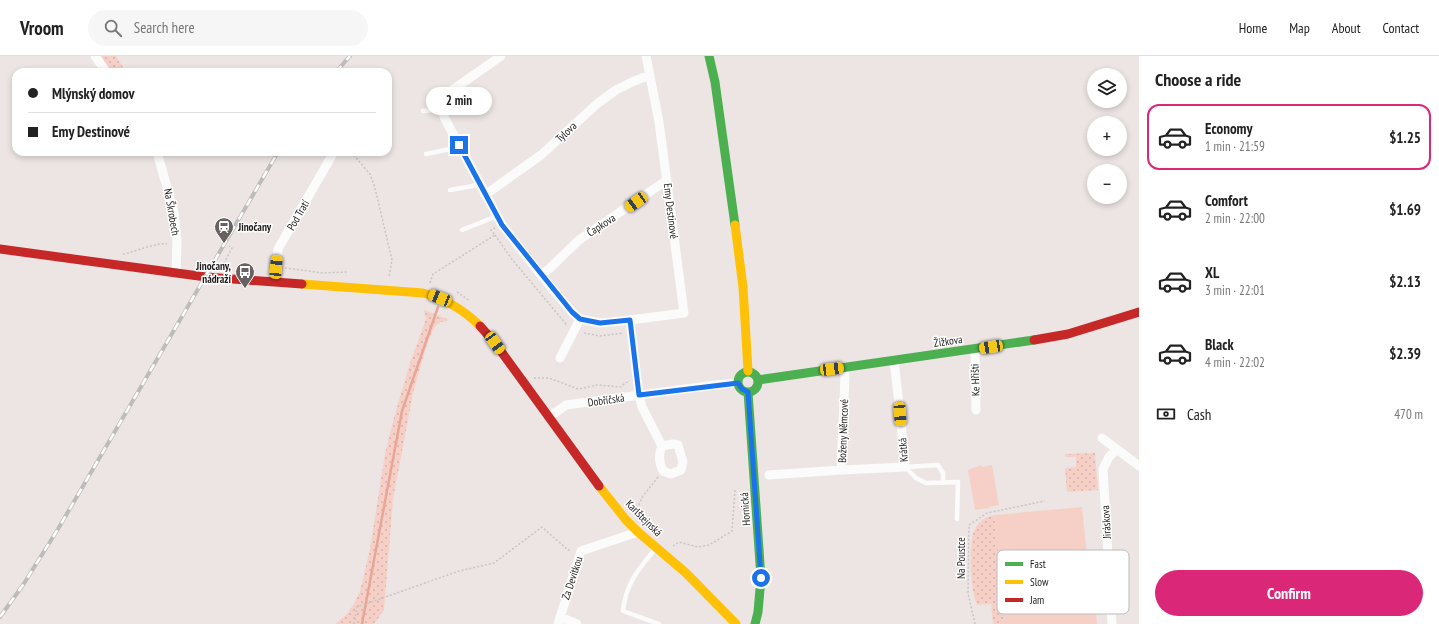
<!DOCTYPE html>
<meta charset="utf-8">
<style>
:root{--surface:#fff;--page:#f6f6f6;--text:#222;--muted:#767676;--line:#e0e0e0;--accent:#db2777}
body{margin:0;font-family:"PT Sans Narrow",sans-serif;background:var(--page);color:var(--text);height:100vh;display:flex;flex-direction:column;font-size:15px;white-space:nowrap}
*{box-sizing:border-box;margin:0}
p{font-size:13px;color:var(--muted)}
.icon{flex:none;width:22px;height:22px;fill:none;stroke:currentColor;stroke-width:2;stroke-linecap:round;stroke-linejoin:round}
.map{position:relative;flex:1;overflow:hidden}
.panel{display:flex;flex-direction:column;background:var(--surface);width:300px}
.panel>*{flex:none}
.top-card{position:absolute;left:12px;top:12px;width:380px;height:88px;border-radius:12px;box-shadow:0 2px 6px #0003;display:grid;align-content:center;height:88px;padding:0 16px;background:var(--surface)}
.fabs{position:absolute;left:1087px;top:12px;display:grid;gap:8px}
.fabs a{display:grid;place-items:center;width:40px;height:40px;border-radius:50%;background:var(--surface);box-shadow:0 2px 6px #0003;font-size:20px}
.end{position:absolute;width:18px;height:18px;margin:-9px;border:5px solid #1a73e8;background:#fff;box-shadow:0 0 0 2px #fff}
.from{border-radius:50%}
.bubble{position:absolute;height:28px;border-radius:14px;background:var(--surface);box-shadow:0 2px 6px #0003;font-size:13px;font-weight:700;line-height:28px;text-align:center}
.car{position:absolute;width:12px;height:24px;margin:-12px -6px;border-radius:5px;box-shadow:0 0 3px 1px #0007;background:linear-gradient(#f5c518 24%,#345 0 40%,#f5c518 0 76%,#345 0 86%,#f5c518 0)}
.top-card b{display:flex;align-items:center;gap:14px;height:38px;font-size:15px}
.top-card b+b{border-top:1px solid var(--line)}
.top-card i{width:10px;height:10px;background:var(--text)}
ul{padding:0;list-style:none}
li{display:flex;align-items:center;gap:12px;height:66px;margin:0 8px 6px;padding:0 8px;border:2px solid transparent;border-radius:12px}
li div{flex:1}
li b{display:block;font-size:15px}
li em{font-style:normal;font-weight:700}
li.selected{border-color:var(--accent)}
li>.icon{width:36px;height:36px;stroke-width:1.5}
h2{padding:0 16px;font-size:18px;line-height:48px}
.pay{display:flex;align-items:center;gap:10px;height:44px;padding:0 16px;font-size:15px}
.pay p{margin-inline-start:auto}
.button{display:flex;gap:8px;margin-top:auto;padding:8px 16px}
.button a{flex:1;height:46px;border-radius:24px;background:var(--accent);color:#fff;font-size:16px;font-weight:700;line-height:46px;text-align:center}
header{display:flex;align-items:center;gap:24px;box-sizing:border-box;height:56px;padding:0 20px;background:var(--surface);border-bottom:1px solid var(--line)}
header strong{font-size:19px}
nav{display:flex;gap:22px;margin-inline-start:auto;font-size:14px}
.search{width:280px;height:36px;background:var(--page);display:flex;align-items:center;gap:10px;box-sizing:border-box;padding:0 14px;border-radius:22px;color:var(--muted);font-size:15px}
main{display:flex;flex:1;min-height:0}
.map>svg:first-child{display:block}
.green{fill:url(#green-dots)}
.pitch{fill:#f6d0c7}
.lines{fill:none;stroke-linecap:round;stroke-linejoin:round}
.stream{stroke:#e6a798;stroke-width:2.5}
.path{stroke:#c7c5c5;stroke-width:1.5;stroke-dasharray:2 2;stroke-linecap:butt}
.lane{stroke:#fcfbfb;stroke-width:4.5}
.street{stroke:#fcfbfb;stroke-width:9}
.fast{stroke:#4caf50;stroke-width:9}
.slow{stroke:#ffc107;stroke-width:9}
.jam{stroke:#c62828;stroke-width:9}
.rail-casing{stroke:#bebcbb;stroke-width:4}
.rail{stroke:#fff;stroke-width:2.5;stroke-dasharray:8;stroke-linecap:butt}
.route{stroke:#1a73e8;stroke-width:5}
.labels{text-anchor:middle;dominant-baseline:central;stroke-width:3;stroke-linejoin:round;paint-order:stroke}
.street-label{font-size:11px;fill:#201c1b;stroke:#fff}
.poi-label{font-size:11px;font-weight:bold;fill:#201c1b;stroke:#fff;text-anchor:start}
.key{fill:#fff;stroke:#bcbbbb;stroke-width:1}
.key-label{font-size:11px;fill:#201c1b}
</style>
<header>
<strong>Vroom</strong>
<div class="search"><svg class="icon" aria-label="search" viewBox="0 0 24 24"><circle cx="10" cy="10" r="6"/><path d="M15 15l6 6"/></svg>Search here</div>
<nav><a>Home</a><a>Map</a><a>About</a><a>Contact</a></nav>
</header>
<main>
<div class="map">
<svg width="1139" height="568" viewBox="0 0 1139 568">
<defs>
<pattern id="green-dots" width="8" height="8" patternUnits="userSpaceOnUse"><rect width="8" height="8" fill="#f6d0c7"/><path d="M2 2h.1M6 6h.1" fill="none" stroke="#d3b2aa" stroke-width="1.8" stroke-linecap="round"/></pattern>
</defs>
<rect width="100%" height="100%" fill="#ece5e4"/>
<path class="green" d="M 101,0 L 116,0 L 126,16 L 112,16 Z
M 424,254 L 450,264 L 441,266 L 435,270 L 427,288 L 413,337 L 393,443 L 384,554 L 374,568 L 335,568 L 347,558 L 355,546 L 360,535 L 370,493 L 385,398 L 395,358 L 410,307 L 426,263 Z
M 1095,397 L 1098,434 L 1067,436 L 1065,412 L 1076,411 L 1076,401 L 1065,401 L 1065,398 Z
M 995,459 L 1005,568 L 993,568 L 991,548 L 977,549 C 975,542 972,535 972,528 C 970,518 970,483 974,475 C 978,466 985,460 995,459 Z"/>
<path class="pitch" d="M 981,409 L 982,411 L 992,409 L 999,449 L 989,451 L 989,452 L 975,454 L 968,414 Z
M 1082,451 L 1088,509 L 1092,509 L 1097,568 L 1005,568 L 995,459 Z"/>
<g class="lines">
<path class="stream" d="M 362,568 L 402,355 L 438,251"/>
<path class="path" d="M 351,96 L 370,118 L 375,132 L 392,204 L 389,221
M 495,179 L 511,202 L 560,261 L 566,268 L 567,267
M 123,198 C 135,196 157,186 167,188
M 222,211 L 232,192 L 229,190
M 285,212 L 323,217 L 347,216
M 430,227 L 433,218 L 495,179 L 491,174 L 495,172
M 457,236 L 470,245
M 584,277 L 600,280 L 623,277
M 534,322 L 549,322 L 578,333 L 598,329 L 621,331 L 625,327 L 628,326
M 635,456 L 643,440 L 658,421
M 673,490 L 679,486 L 698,491 L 709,489 L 732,475 L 735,434
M 354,568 L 357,551 L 459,515 L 494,507 L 542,471 L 568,494 L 571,494
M 975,568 L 968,537 L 969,469 L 987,457 L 1045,445"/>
<path class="lane" d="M 423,55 L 443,53
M 426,98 L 455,92 L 459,89
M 450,134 L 473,130 L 479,127
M 462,174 L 497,160
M 905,411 L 916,422 L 926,427 L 958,426 L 957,463
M 905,411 L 938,409 L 943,417 L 943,427
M 655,493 C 638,514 626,527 623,555 L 659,568"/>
<path class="street" d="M 95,0 L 106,16
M 501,0 L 448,37 L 444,47 L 444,61 L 502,169 L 541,219 L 572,256 L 580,263
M 157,96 L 174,156 L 177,186 L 176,217
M 485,139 L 541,99 L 598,47 L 616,34 L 632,26 L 650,19
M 541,219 L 549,213 L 579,184 L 667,124
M 275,225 L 278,193 L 334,96
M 630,264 L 684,257 L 659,66 L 646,0
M 975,294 L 976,354
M 560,302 L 580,263 L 600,267 L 630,264 L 639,339 L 642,351 L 662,390
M 549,361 L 566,349 L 715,329 L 738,327
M 1102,382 L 1139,410
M 673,388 L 678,389 L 683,406 L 681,414 L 671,418 L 663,415 C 659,407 658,399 662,390 Z
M 841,414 L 845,320 L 844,312
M 769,419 L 841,414 L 905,411 L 900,357 L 894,304
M 560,561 L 577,568
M 558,568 L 581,495 L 638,476
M 1112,568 L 1103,413 L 1109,401 L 1117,393"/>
<path class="fast" d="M 709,0 L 715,26 L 735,169
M738 326a10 10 0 1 1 20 0a10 10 0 1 1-20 0Z
M 758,324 L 1034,284
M 748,336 L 761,522 L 758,556 L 755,568"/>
<path class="slow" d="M 735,169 L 743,231 L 748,315
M 302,228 L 423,237 C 446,243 463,253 480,270
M 599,430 L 626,464 L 638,476 L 686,517 L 736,568"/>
<path class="jam" d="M 0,193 L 206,221 L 302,228
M 480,270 L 495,287 L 599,430
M 1034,284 L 1068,278 L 1139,256"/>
<g class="rail-casing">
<path id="rail" d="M 336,16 L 350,0
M 0,561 L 23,529 L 58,473 L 278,96"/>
</g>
<use href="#rail" class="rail"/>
</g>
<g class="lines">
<path class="route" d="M 459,89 L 502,169 L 572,256 L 580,263 L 600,267 L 630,264 L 639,339 L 730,328 L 738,327 L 742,333 L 748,336 L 761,522"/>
</g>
<defs>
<g id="station-pin" transform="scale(1)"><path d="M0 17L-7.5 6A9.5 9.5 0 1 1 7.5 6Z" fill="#676261" stroke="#fff"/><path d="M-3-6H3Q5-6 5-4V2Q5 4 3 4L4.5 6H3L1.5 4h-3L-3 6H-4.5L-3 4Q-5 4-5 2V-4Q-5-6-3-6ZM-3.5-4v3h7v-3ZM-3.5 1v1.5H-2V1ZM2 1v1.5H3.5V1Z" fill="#fff"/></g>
<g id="bus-pin" transform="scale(1)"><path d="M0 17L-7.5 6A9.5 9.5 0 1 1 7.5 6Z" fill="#676261" stroke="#fff"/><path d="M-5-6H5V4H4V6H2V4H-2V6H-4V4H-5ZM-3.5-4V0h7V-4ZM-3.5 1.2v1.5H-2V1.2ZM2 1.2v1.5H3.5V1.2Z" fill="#fff"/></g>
</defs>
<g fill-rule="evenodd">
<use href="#station-pin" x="224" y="171"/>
<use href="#bus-pin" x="245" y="216"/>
</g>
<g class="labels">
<g class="street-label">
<text transform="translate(566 76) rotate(-43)">Tylova</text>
<text transform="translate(671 155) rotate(83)">Emy Destinové</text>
<text transform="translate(172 156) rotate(80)">Na Škrobech</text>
<text transform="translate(298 159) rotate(-60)">Pod Tratí</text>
<text transform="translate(601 169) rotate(-33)">Čapkova</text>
<text transform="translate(948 285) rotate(-8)">Žižkova</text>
<text transform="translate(975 324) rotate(-92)">Ke Hřišti</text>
<text transform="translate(606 344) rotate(-8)">Dobříčská</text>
<text transform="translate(843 375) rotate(-88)">Boženy Němcové</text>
<text transform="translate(903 394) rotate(-94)">Krátká</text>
<text transform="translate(745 453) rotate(-94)">Hornická</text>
<text transform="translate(644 462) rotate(45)">Karlštejnská</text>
<text transform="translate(1106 466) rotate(-93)">Jiráskova</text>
<text transform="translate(961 502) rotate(-90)">Na Poustce</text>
<text transform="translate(572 522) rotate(-72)">Za Devítkou</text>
</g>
<g class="poi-label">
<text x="238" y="171">Jinočany</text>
<text x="231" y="210" text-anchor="end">Jinočany,<tspan x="231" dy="13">nádraží</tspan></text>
</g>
</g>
<rect x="997" y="494" width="132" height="64" rx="6" class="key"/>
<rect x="1005" y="506" width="18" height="4" fill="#4caf50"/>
<rect x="1005" y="524" width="18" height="4" fill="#ffc107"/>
<rect x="1005" y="542" width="18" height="4" fill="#c62828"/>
<g class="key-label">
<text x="1030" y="512">Fast</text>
<text x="1030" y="530">Slow</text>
<text x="1030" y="548">Jam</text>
</g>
</svg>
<div class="fabs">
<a><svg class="icon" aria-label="layers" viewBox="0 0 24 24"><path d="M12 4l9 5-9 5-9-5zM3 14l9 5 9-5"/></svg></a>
<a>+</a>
<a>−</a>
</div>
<i class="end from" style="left:761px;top:522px"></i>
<i class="end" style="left:459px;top:89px"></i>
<div class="bubble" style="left:426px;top:31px;width:66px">2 min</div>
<i class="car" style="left:636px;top:146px;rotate:235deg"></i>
<i class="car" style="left:276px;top:211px;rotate:5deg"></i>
<i class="car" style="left:440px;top:242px;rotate:292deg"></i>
<i class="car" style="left:495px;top:287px;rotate:144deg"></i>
<i class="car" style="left:991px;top:291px;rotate:261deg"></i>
<i class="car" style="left:832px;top:313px;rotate:83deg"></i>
<i class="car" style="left:900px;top:358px;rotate:176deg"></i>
<div class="top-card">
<b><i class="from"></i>Mlýnský domov</b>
<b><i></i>Emy Destinové</b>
</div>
</div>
<section class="panel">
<h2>Choose a ride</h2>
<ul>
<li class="selected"><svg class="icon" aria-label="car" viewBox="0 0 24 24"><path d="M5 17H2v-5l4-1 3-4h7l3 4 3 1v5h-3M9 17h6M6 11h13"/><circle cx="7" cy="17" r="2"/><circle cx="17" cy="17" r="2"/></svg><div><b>Economy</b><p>1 min · 21:59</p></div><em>$1.25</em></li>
<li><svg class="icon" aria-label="car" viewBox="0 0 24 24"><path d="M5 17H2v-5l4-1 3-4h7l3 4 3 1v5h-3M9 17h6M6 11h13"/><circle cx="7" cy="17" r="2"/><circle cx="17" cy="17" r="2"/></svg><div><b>Comfort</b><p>2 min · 22:00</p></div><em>$1.69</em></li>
<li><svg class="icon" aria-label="car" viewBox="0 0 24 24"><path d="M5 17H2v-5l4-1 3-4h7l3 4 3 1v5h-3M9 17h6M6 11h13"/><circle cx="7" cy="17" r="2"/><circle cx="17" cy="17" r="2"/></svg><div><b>XL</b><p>3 min · 22:01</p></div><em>$2.13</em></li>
<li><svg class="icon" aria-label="car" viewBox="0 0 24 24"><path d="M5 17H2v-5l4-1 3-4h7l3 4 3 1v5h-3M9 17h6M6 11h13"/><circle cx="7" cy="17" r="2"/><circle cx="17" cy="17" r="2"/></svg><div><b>Black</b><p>4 min · 22:02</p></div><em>$2.39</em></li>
</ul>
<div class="pay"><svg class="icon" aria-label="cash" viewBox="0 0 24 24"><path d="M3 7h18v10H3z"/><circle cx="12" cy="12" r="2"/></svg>Cash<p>470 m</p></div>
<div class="button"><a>Confirm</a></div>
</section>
</main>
